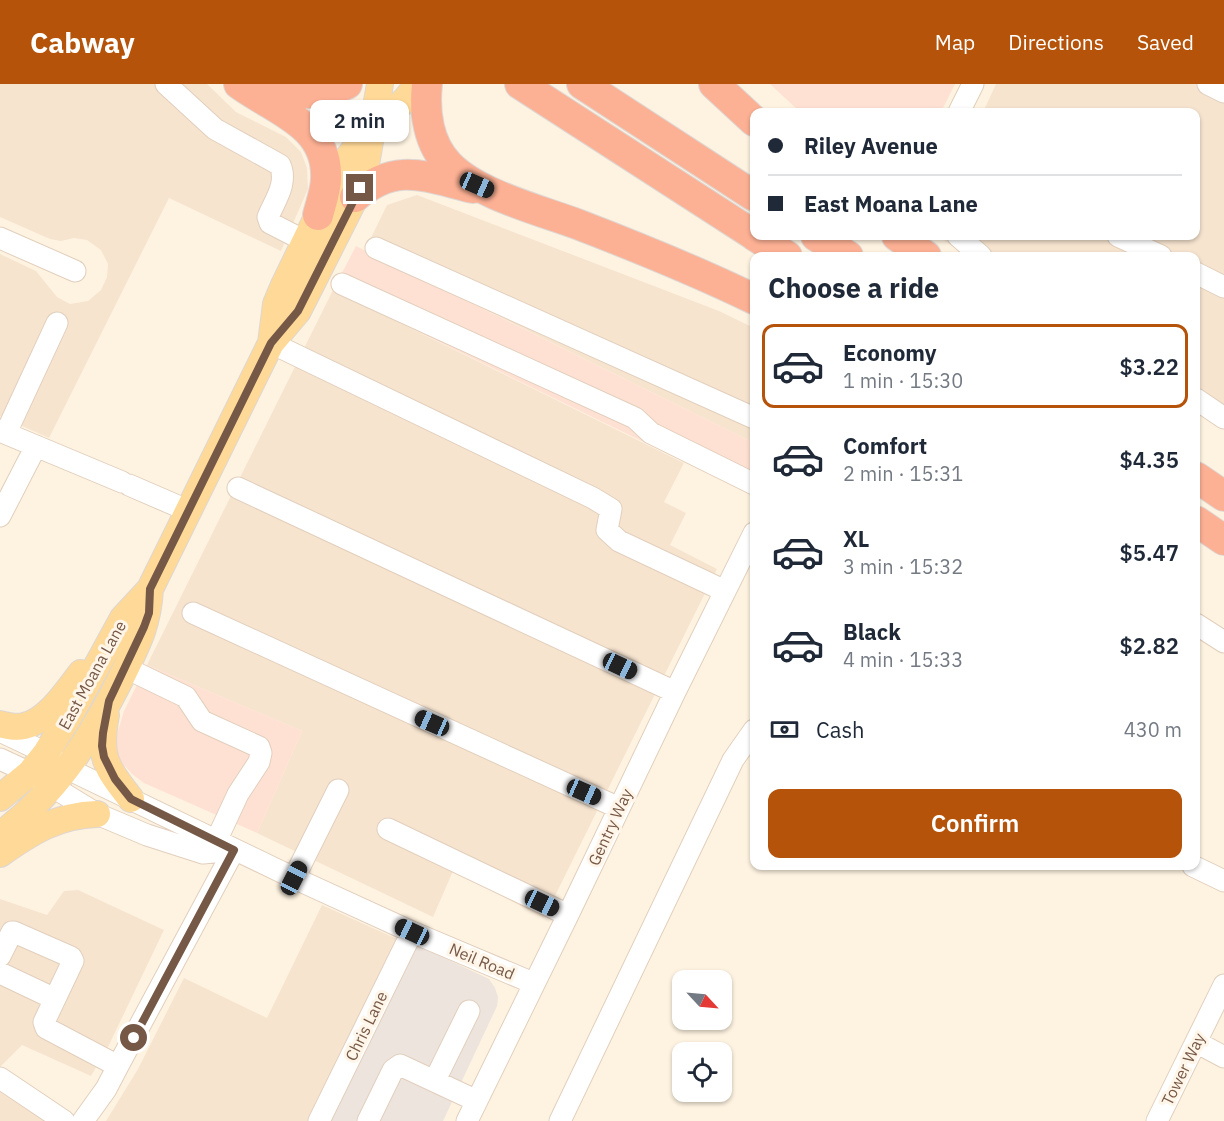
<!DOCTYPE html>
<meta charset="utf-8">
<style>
:root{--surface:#fff;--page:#f2f2f3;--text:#1f2937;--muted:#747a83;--line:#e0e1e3;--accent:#b45309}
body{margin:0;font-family:"IBM Plex Sans",sans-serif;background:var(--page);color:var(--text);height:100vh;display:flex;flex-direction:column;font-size:22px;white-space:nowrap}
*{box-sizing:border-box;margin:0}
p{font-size:20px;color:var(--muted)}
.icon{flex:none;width:33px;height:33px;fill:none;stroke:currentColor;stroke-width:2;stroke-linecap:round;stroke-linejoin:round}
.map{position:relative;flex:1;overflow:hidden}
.panel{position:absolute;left:750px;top:168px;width:450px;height:618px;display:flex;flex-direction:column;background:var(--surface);border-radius:12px;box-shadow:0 2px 4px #0004}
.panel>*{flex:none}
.banner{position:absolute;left:750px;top:24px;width:450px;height:132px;border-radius:12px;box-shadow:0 2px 4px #0004;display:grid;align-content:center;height:132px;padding:0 18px;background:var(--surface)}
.needle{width:39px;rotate:116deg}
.buttons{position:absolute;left:672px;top:886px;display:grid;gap:12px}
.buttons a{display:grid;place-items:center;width:60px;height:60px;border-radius:12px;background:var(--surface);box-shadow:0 2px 4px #0004;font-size:30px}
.end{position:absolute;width:27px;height:27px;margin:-14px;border:8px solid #765846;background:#fff;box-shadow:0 0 0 3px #fff}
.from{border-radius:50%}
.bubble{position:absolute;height:42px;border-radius:12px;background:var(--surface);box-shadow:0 2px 4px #0004;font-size:20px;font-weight:600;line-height:42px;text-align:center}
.car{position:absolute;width:18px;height:36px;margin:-18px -9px;border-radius:8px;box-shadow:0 0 4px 2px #0007;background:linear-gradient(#222 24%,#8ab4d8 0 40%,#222 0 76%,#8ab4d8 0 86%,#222 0)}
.banner b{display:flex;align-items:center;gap:21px;height:57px;font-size:22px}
.banner b+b{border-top:2px solid var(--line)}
.banner i{width:15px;height:15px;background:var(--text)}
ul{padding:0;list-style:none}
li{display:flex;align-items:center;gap:18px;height:84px;margin:0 12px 9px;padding:0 6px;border:3px solid transparent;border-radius:12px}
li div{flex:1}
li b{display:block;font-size:22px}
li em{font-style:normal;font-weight:600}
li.active{border-color:var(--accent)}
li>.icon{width:54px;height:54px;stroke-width:1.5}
h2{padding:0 18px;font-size:27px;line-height:72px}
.pay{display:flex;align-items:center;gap:15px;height:66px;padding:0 18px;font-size:22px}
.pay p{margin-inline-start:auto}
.primary-button{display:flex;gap:12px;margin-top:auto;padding:12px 18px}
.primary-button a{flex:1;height:69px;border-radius:12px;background:var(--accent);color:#fff;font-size:24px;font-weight:600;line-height:69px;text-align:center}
header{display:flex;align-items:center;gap:36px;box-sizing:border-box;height:84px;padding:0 30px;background:var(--accent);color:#fff}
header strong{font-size:28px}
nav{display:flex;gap:33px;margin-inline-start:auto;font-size:21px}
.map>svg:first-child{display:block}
.residential{fill:#f6e4cf}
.commercial{fill:#ffe1d4}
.industrial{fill:#ece4dd}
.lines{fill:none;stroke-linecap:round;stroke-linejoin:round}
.minor-casing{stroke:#e2cfbd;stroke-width:23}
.major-casing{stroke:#ded7d3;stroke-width:28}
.highway-casing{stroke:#ded7d3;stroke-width:32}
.minor{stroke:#fff;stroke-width:21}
.major{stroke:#ffd997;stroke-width:26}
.highway{stroke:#fcb094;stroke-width:30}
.route{stroke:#765846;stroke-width:8}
.labels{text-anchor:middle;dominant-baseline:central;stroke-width:6;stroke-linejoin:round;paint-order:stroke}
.street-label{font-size:16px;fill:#765846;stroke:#fff6e9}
</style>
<header>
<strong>Cabway</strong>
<nav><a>Map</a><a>Directions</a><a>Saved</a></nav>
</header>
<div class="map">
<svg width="1224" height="1037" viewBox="0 0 1224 1037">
<rect width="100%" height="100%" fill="#fef3e1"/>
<path class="residential" d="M 0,0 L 207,0 L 236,28 L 286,53 L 301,68 L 307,84 L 308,105 L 281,167 L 169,114 L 49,354 L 0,332 L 0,170 L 36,187 L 57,213 L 70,220 L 88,217 L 101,206 L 107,193 L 108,180 L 101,166 L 87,156 L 74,154 L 61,157 L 50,155 L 0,133 Z
M 996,0 L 1224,0 L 1224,344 L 1196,326 L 1196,172 L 967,172 L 938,152 L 1196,152 L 1196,28 L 983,28 Z
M 417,111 L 719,227 L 754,244 L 754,359 L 365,166 L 387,121 Z
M 333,206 L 684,379 L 664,418 L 686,429 L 670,461 L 717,485 L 544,834 L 453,787 L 433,833 L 257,749 L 302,647 L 147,581 Z
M 78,806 L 164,846 L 108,963 L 91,992 L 22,961 L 0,983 L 0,815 L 47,831 L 64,807 Z
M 322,821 L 397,855 L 308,1037 L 106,1037 L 138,985 L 184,894 L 267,934 Z
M 0,986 L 59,1037 L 0,1037 Z"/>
<path class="commercial" d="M 770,0 L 955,0 L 941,28 L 800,28 Z
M 356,162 L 754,359 L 754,412 L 333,206 Z
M 147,581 L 302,647 L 257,749 L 144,699 L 132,690 L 117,673 L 117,650 L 124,627 Z"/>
<path class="industrial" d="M 415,860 L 489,895 L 495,904 L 498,913 L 497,922 L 443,1037 L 328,1037 Z"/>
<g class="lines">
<g class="minor-casing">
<path id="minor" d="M 166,0 L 215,45 L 280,81 C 288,99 275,116 268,133 L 270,139 L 305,157
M 1208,0 L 1224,8
M 959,28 L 973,0
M 958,152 L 981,172
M 1118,152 L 1161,172
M 0,154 L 75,187
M 376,164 L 754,334
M 1196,189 L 1224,203
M 342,200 L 635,334 L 651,349 L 754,400
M 271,259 L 593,414 L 611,425 L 607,446 L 619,457 L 725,507
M 1196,315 L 1224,334
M 0,347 L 122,398
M 6,349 L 57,239
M 129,401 L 189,427
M 238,404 L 675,608
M 0,432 L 36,362
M 193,529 L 619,724
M 1196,540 L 1224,558
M 126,584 L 186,613 L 202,637 L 259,663 L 261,669 L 259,678 L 238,710 L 211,768
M 0,647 L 46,669 L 68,685 L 294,794 L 412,848 L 533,899
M 0,675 L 30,689 L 97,730 L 147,751 L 203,769 L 224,767
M 388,745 L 568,831
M 1193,782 L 1224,797
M 294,794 L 338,706
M 0,872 L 12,848 L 14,848 L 71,873 L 73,877 L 44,938 L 46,944 L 118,982
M 0,889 L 55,915
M 1196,958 L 1224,973
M 0,994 L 64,1037
M 435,996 L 469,927
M 83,1037 L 106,1005 L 118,982 L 234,766
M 319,1037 L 412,848
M 368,1037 L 393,986 L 400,981 L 477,1017
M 467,1037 L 568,831 L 675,608 L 754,449
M 560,1037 L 733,676 L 754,646
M 1157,1037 L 1224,901"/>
</g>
<g class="major-casing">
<path id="major" d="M 271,259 L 276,220 L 284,201 L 338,90 L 350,71 L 362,56 L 406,15 L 418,0
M 106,631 C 98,672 106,684 131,715
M 0,640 C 8,642 16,644 24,642 C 48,637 67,607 81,589
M 0,714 L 30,689 L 46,669 L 70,631 L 123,534 L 150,505 L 271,259 L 298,227 L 360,104 L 364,92 L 380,0
M 0,751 C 55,710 90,656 120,596 C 136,563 148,543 150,505
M 0,770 C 31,748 58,731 97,730"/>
</g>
<g class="highway-casing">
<path id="highway" d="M 239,0 C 274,26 328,40 326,94 C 326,106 321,119 318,131
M 264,0 C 289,13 322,12 347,0
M 427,0 C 424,28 428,60 449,81 C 477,110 539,126 577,140 C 637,163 696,187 754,215
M 520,0 L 754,151
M 582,0 L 754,112
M 714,0 L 754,37
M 355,113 C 396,77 426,93 473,104
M 755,152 L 787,172
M 816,152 L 848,172
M 897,152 L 926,172
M 1196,393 L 1224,412
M 1196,437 L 1224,456"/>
</g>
<use href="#minor" class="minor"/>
<use href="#major" class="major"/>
<use href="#highway" class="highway"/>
</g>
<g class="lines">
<path class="route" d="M 134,954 L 234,766 L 131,715 L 115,695 L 104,673 L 102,662 L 103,649 L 109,617 L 144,543 L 149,529 L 150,505 L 271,259 L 298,227 L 360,104"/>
</g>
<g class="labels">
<g class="street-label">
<text transform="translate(92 591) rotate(-61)">East Moana Lane</text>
<text transform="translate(610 743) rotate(-65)">Gentry Way</text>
<text transform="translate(482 877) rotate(23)">Neil Road</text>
<text transform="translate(366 942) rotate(-64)">Chris Lane</text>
<text transform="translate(1183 985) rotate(-64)">Tower Way</text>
</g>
</g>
</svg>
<div class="buttons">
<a><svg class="needle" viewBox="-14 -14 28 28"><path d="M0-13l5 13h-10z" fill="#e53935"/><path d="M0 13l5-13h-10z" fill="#747a83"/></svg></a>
<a><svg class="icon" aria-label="locate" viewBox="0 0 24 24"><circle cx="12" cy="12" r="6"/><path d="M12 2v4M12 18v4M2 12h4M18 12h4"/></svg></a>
</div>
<i class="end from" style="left:134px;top:954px"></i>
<i class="end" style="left:360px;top:104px"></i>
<div class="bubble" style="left:310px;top:16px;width:99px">2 min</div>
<i class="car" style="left:477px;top:101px;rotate:114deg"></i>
<i class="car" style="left:620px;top:582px;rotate:115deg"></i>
<i class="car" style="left:432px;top:639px;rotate:294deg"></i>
<i class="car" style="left:584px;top:708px;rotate:114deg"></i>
<i class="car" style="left:294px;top:794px;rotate:27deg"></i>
<i class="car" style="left:542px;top:819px;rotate:115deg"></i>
<i class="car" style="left:412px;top:848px;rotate:295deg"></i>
<div class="banner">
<b><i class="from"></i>Riley Avenue</b>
<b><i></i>East Moana Lane</b>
</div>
<section class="panel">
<h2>Choose a ride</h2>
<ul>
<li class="active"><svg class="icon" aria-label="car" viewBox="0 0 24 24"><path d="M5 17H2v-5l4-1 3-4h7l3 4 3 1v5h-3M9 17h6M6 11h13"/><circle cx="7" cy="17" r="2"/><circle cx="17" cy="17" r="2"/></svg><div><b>Economy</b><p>1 min · 15:30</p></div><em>$3.22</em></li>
<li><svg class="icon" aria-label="car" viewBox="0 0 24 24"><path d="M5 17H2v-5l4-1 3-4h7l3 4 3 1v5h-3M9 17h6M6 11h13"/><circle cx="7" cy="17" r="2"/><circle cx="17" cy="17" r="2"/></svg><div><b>Comfort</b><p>2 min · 15:31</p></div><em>$4.35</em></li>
<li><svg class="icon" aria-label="car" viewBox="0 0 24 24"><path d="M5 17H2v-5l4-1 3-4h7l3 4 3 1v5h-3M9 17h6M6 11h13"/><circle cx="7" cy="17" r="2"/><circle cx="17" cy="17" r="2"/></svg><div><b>XL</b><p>3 min · 15:32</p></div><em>$5.47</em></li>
<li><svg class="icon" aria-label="car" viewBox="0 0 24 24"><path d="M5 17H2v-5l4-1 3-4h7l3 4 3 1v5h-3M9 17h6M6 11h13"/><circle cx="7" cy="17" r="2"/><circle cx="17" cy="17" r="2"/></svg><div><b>Black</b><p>4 min · 15:33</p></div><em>$2.82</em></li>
</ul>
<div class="pay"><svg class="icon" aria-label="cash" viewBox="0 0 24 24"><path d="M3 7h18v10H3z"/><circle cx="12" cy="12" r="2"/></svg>Cash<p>430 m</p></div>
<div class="primary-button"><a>Confirm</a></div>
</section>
</div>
